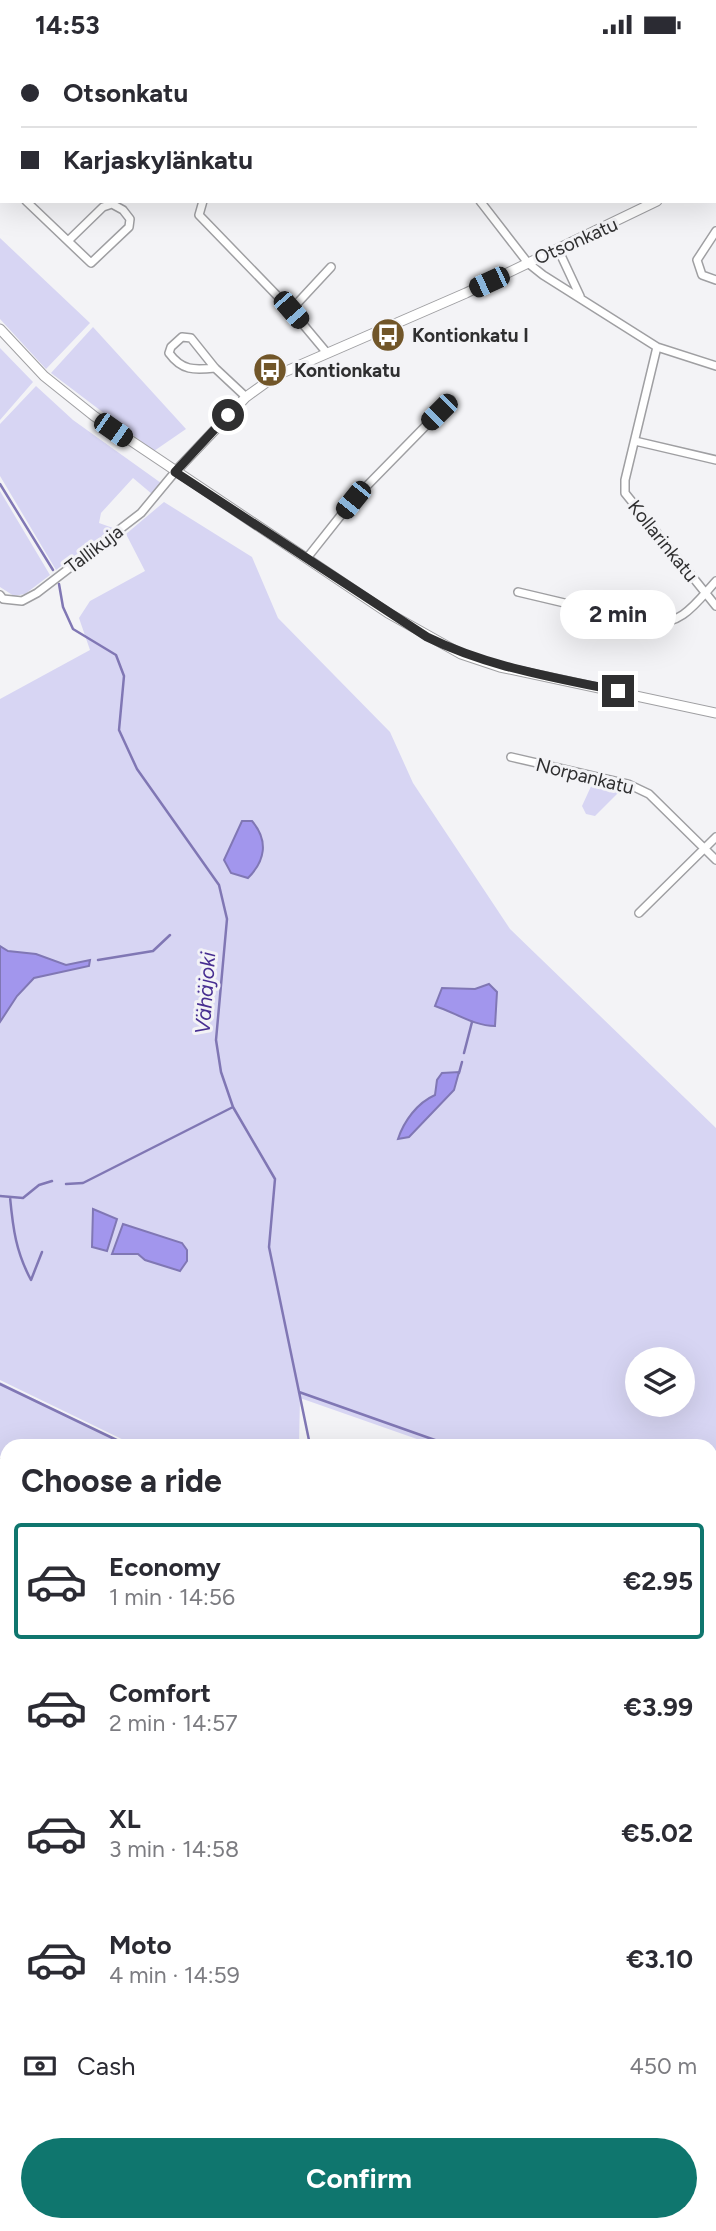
<!DOCTYPE html>
<meta charset="utf-8">
<style>
:root{--surface:#fff;--page:#f2f2f3;--text:#2b2b33;--muted:#7c7c81;--line:#e1e1e2;--accent:#0f766e}
body{margin:0;font-family:Figtree,sans-serif;background:var(--page);color:var(--text);height:100vh;display:flex;flex-direction:column;font-size:26px;white-space:nowrap}
*{box-sizing:border-box;margin:0}
p{font-size:23px;color:var(--muted)}
.icon{flex:none;width:38px;height:38px;fill:none;stroke:currentColor;stroke-width:2;stroke-linecap:round;stroke-linejoin:round}
.map{position:relative;flex:1;overflow:hidden}
.panel{position:absolute;left:0px;top:1390px;width:718px;height:793px;display:flex;flex-direction:column;background:var(--surface);border-radius:21px 21px 0 0;box-shadow:0 7px 28px #0002}
.panel>*{flex:none}
.top-card{position:absolute;left:0px;top:0px;width:718px;height:154px;box-shadow:0 7px 28px #0002;display:grid;align-content:center;height:154px;padding:0 21px;background:var(--surface)}
.fabs{position:absolute;left:625px;top:1298px;display:grid;gap:14px}
.fabs a{display:grid;place-items:center;width:70px;height:70px;border-radius:50%;background:var(--surface);box-shadow:0 7px 28px #0002;font-size:35px}
.end{position:absolute;width:32px;height:32px;margin:-16px;border:9px solid #2f2f30;background:#fff;box-shadow:0 0 0 4px #fff}
.from{border-radius:50%}
.bubble{position:absolute;height:49px;border-radius:24px;background:var(--surface);box-shadow:0 7px 28px #0002;font-size:23px;font-weight:700;line-height:49px;text-align:center}
.car{position:absolute;width:21px;height:42px;margin:-21px -10px;border-radius:9px;box-shadow:0 0 5px 2px #0007;background:linear-gradient(#222 24%,#8ab4d8 0 40%,#222 0 76%,#8ab4d8 0 86%,#222 0)}
.top-card b{display:flex;align-items:center;gap:24px;height:66px;font-size:26px}
.top-card b+b{border-top:2px solid var(--line)}
.top-card i{width:18px;height:18px;background:var(--text)}
ul{padding:0;list-style:none}
li{display:flex;align-items:center;gap:21px;height:116px;margin:0 14px 10px;padding:0 7px;border:4px solid transparent;border-radius:7px}
li div{flex:1}
li b{display:block;font-size:26px}
li em{font-style:normal;font-weight:700}
li.selected{border-color:var(--accent)}
li>.icon{width:63px;height:63px;stroke-width:1.5}
h2{padding:0 21px;font-size:32px;line-height:84px}
.pay{display:flex;align-items:center;gap:18px;height:77px;padding:0 21px;font-size:26px}
.pay p{margin-inline-start:auto}
.cta{display:flex;gap:14px;margin-top:auto;padding:14px 21px}
.cta a{flex:1;height:80px;border-radius:42px;background:var(--accent);color:#fff;font-size:28px;font-weight:700;line-height:80px;text-align:center}
.status{display:flex;justify-content:space-between;align-items:center;height:49px;padding:0 35px;background:var(--surface);direction:ltr}
.status svg{height:19px;fill:currentColor}
.map>svg:first-child{display:block}
.green{fill:#d7d5f3;fill-rule:evenodd}
.water{fill:#a296ed;stroke:#8077b4;stroke-width:2}
.lines{fill:none;stroke-linecap:round;stroke-linejoin:round}
.stream{stroke:#8077b4;stroke-width:2.5}
.minor-casing{stroke:#9f9fa2;stroke-width:10}
.tertiary-casing{stroke:#9f9fa2;stroke-width:11}
.secondary-casing{stroke:#9f9fa2;stroke-width:12}
.minor{stroke:#fff;stroke-width:7}
.tertiary{stroke:#fff;stroke-width:9}
.secondary{stroke:#fff;stroke-width:10}
.route{stroke:#2f2f30;stroke-width:9}
.labels{text-anchor:middle;dominant-baseline:central;stroke-width:6;stroke-linejoin:round;paint-order:stroke}
.street-label{font-size:19px;fill:#2f2f30;stroke:#f3f3f6}
.poi-label{font-size:19px;font-weight:bold;fill:#2f2f30;stroke:#f3f3f6;text-anchor:start}
.water-label{font-size:21px;font-style:italic;fill:#472e91;stroke:#f3f3f6}
</style>
<div class="status"><b>14:53</b><svg viewBox="0 0 49 12"><path d="M0 12V9h3v3zM5 12V6h3v6zM10 12V3h3v9zM15 12V0h3v12zM26 1h20v11H26zM47 4h2v5h-2z"/></svg></div>
<div class="map">
<svg width="716" height="2182" viewBox="0 0 716 2182">
<rect width="100%" height="100%" fill="#f3f3f6"/>
<path class="green" d="M 171,0 L 401,0 L 173,2 Z
M 0,189 L 90,274 L 46,320 L 0,270 Z
M 93,278 L 186,380 L 154,402 L 51,324 Z
M 0,299 L 33,333 L 0,371 Z
M 36,337 L 73,371 L 161,434 L 152,445 L 133,429 L 101,464 L 99,474 L 113,479 L 56,521 L 0,427 L 0,375 Z
M 0,442 L 50,526 L 25,545 L 14,547 L 0,538 Z
M 164,453 L 252,508 L 278,569 L 390,683 L 413,734 L 510,880 L 716,1079 L 716,1639 L 711,1648 L 710,1396 L 434,1396 L 300,1349 L 299,1396 L 134,1396 L 0,1331 L 0,650 L 90,601 L 79,569 L 90,552 L 145,522 L 126,485 ZM 637,1311 L 682,1311 L 682,1356 L 637,1356 Z
M 593,733 L 619,743 L 595,767 L 586,765 L 582,757 Z
M 0,1333 L 127,1396 L 7,1396 L 7,1410 L 0,1407 Z
M 7,1847 L 7,1987 L 0,1981 L 0,1851 Z
M 0,2172 L 4,2177 L 219,2175 L 216,2182 L 0,2182 Z"/>
<path class="water" d="M 242,772 L 252,772 C 269,792 265,812 248,829 L 231,824 L 224,811 Z
M 0,897 L 8,902 L 36,905 L 66,916 L 90,911 L 89,917 L 34,929 L 17,947 L 0,973 Z
M 489,935 L 497,943 L 495,977 C 474,977 456,964 435,957 L 442,939 L 475,940 Z
M 459,1023 L 454,1041 L 409,1088 L 398,1090 C 404,1072 417,1054 435,1046 L 437,1031 L 442,1024 Z
M 93,1160 L 117,1170 L 107,1202 L 92,1198 Z
M 123,1175 L 182,1194 L 187,1201 L 187,1212 L 180,1222 L 145,1211 L 138,1205 L 112,1205 Z"/>
<g class="lines">
<path class="stream" d="M 0,435 L 53,521
M 59,535 L 63,558 L 73,580 L 116,606 L 124,627 L 119,681 L 137,720 L 219,836 L 227,870 L 216,991 L 221,1023 L 233,1058 L 275,1130 L 269,1198 L 310,1396
M 98,911 L 153,902 L 170,886
M 464,1004 L 472,973
M 459,1024 L 462,1013
M 66,1135 L 83,1134 L 233,1058
M 0,1147 L 23,1149 L 39,1136 L 52,1132
M 10,1148 C 13,1180 16,1203 31,1231 L 42,1203
M 0,1335 L 127,1396
M 299,1343 L 449,1396
M 401,2182 L 401,2175"/>
<g class="minor-casing">
<path id="minor" d="M 77,0 L 78,2
M 506,0 L 508,2
M 0,106 L 2,107
M 0,129 L 2,128
M 26,152 L 91,214 L 129,178 L 130,170 L 123,161 L 112,155 L 103,158 L 68,192
M 203,152 L 199,166 L 291,261 L 327,304
M 480,152 L 528,214 L 543,226 L 657,298 L 716,317
M 716,182 L 697,211 L 702,226 L 716,231
M 558,200 L 580,247
M 291,261 L 331,218
M 657,298 L 625,431 L 625,444 L 716,557
M 215,319 C 194,321 182,322 169,304 L 171,298 L 182,288 L 191,289 L 215,319 L 246,348
M 635,392 L 716,411
M 307,509 L 353,451 L 451,351
M 518,543 L 649,574 C 682,577 696,554 716,532
M 0,546 L 3,550 L 22,552 L 37,544 L 141,464 L 175,423
M 511,708 L 628,735 L 649,745 L 716,811
M 639,864 L 716,788
M 0,1487 L 7,1471
M 0,1655 L 7,1651"/>
</g>
<g class="tertiary-casing">
<path id="tertiary" d="M 716,101 L 716,100
M 0,280 L 44,327 L 94,367 L 388,564 L 461,605 L 500,618 L 716,664
M 175,423 L 246,348 L 275,327 L 466,244 L 657,152"/>
</g>
<g class="secondary-casing">
<path id="secondary" d="M 0,1415 L 7,1418
M 710,1761 L 716,1764"/>
</g>
<use href="#minor" class="minor"/>
<use href="#tertiary" class="tertiary"/>
<use href="#secondary" class="secondary"/>
</g>
<g class="lines">
<path class="route" d="M 228,366 L 175,423 L 427,588 C 488,618 552,628 618,642"/>
</g>
<defs>
<g id="bus-disc" transform="scale(1.75)"><circle r="9.5" fill="#715629" stroke="#f3f3f6"/><path d="M-5-6H5V4H4V6H2V4H-2V6H-4V4H-5ZM-3.5-4V0h7V-4ZM-3.5 1.2v1.5H-2V1.2ZM2 1.2v1.5H3.5V1.2Z" fill="#fff"/></g>
</defs>
<g fill-rule="evenodd">
<use href="#bus-disc" x="388" y="286"/>
<use href="#bus-disc" x="270" y="321"/>
</g>
<g class="labels">
<g class="street-label">
<text transform="translate(576 192) rotate(-24)">Otsonkatu</text>
<text transform="translate(663 492) rotate(51)">Kollarinkatu</text>
<text transform="translate(94 500) rotate(-37)">Tallikuja</text>
<text transform="translate(585 727) rotate(14)">Norpankatu</text>
</g>
<g class="poi-label">
<text x="412" y="286">Kontionkatu I</text>
<text x="294" y="321">Kontionkatu</text>
</g>
<g class="water-label">
<text transform="translate(205 944) rotate(-86)">Vähäjoki</text>
</g>
</g>
</svg>
<div class="fabs">
<a><svg class="icon" aria-label="layers" viewBox="0 0 24 24"><path d="M12 4l9 5-9 5-9-5zM3 14l9 5 9-5"/></svg></a>
</div>
<i class="end from" style="left:228px;top:366px"></i>
<i class="end" style="left:618px;top:642px"></i>
<div class="bubble" style="left:560px;top:541px;width:116px">2 min</div>
<i class="car" style="left:489px;top:233px;rotate:245deg"></i>
<i class="car" style="left:291px;top:261px;rotate:139deg"></i>
<i class="car" style="left:439px;top:363px;rotate:225deg"></i>
<i class="car" style="left:113px;top:381px;rotate:125deg"></i>
<i class="car" style="left:353px;top:451px;rotate:219deg"></i>
<div class="top-card">
<b><i class="from"></i>Otsonkatu</b>
<b><i></i>Karjaskylänkatu</b>
</div>
<section class="panel">
<h2>Choose a ride</h2>
<ul>
<li class="selected"><svg class="icon" aria-label="car" viewBox="0 0 24 24"><path d="M5 17H2v-5l4-1 3-4h7l3 4 3 1v5h-3M9 17h6M6 11h13"/><circle cx="7" cy="17" r="2"/><circle cx="17" cy="17" r="2"/></svg><div><b>Economy</b><p>1 min · 14:56</p></div><em>€2.95</em></li>
<li><svg class="icon" aria-label="car" viewBox="0 0 24 24"><path d="M5 17H2v-5l4-1 3-4h7l3 4 3 1v5h-3M9 17h6M6 11h13"/><circle cx="7" cy="17" r="2"/><circle cx="17" cy="17" r="2"/></svg><div><b>Comfort</b><p>2 min · 14:57</p></div><em>€3.99</em></li>
<li><svg class="icon" aria-label="car" viewBox="0 0 24 24"><path d="M5 17H2v-5l4-1 3-4h7l3 4 3 1v5h-3M9 17h6M6 11h13"/><circle cx="7" cy="17" r="2"/><circle cx="17" cy="17" r="2"/></svg><div><b>XL</b><p>3 min · 14:58</p></div><em>€5.02</em></li>
<li><svg class="icon" aria-label="car" viewBox="0 0 24 24"><path d="M5 17H2v-5l4-1 3-4h7l3 4 3 1v5h-3M9 17h6M6 11h13"/><circle cx="7" cy="17" r="2"/><circle cx="17" cy="17" r="2"/></svg><div><b>Moto</b><p>4 min · 14:59</p></div><em>€3.10</em></li>
</ul>
<div class="pay"><svg class="icon" aria-label="cash" viewBox="0 0 24 24"><path d="M3 7h18v10H3z"/><circle cx="12" cy="12" r="2"/></svg>Cash<p>450 m</p></div>
<div class="cta"><a>Confirm</a></div>
</section>
</div>
